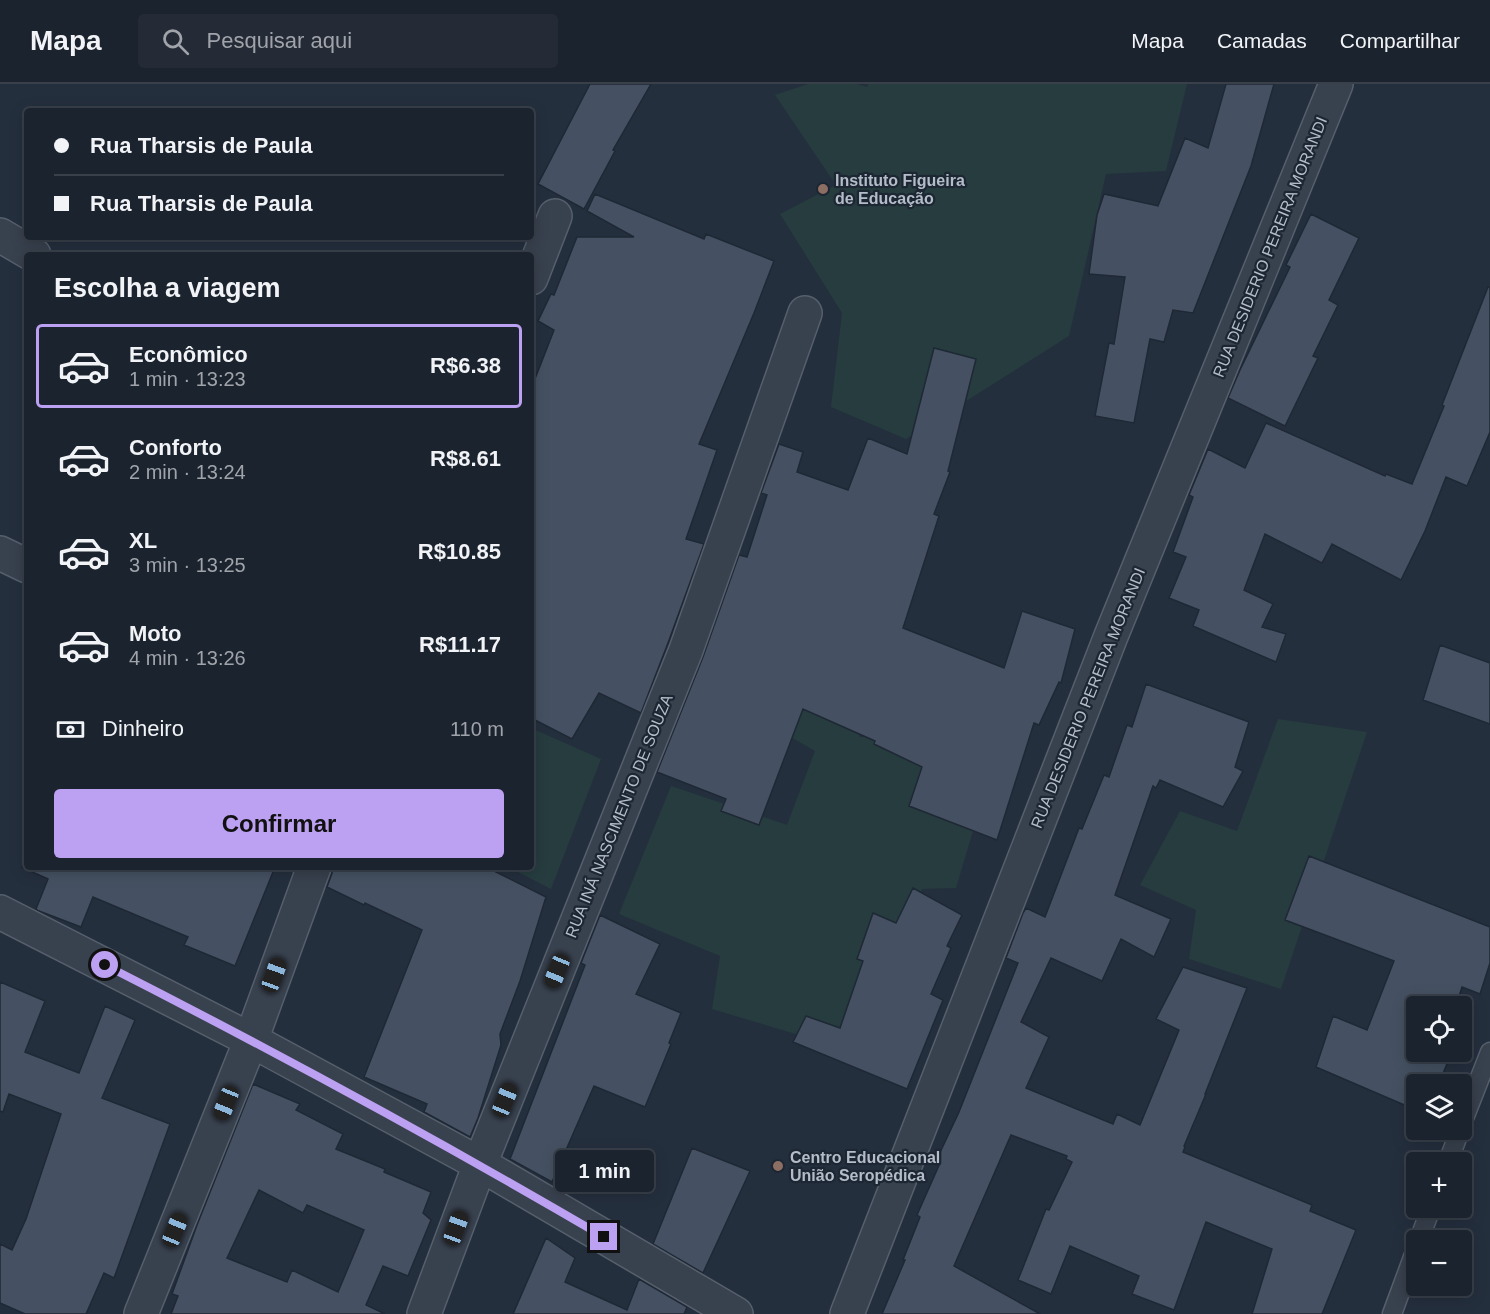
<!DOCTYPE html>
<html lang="pt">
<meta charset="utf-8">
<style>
:root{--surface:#1b232e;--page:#242b36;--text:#f1f3f6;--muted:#a0a4aa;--line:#39404a;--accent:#bca0f2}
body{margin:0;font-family:Arial,sans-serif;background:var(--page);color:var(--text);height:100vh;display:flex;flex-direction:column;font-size:22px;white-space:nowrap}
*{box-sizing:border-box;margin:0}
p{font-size:20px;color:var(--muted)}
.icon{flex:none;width:33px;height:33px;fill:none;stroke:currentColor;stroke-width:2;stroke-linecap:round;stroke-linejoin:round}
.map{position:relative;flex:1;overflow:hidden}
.details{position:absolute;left:24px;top:168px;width:510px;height:618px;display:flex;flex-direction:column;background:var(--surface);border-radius:6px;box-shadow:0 3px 15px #0003,0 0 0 2px var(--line)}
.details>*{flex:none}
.guide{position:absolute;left:24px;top:24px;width:510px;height:132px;border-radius:6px;box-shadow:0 3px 15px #0003,0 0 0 2px var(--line);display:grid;align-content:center;height:132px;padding:0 30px;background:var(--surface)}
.controls{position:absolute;left:1406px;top:912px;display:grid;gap:12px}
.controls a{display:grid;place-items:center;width:66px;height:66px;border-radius:6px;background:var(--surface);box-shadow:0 3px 15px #0003,0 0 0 2px var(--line);font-size:30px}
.end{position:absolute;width:27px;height:27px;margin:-14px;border:8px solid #bca0f2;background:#111;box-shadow:0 0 0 3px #111}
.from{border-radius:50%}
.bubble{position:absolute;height:42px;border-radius:6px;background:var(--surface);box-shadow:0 3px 15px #0003,0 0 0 2px var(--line);font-size:20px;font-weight:700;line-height:42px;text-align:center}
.car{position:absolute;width:18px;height:36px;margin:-18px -9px;border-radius:8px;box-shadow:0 0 4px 2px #0007;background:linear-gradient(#222 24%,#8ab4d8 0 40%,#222 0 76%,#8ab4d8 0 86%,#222 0)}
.guide b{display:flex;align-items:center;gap:21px;height:57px;font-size:22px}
.guide b+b{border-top:2px solid var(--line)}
.guide i{width:15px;height:15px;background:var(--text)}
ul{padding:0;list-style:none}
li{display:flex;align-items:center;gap:18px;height:84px;margin:0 12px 9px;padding:0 18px;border:3px solid transparent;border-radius:6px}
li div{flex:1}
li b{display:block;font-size:22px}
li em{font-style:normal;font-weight:700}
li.current{border-color:var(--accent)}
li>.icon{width:54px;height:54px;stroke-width:1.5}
h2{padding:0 30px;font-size:27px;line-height:72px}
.pay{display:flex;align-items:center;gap:15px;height:66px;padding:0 30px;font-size:22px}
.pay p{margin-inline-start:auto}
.primary-button{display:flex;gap:12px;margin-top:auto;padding:12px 30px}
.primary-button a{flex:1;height:69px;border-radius:6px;background:var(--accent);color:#111;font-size:24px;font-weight:700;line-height:69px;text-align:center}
header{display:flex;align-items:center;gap:36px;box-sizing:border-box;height:84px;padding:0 30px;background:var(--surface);border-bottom:2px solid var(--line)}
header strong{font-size:28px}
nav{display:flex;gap:33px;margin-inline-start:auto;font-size:21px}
.search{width:420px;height:54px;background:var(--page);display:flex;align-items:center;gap:15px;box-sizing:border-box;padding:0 21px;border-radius:6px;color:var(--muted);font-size:22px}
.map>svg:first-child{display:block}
.green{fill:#263c3f}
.building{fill:#455162;stroke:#1f2835;stroke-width:1.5;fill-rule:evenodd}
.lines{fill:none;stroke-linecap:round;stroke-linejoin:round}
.service-casing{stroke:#565f6c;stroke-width:21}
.minor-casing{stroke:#565f6c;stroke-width:36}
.service{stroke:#38414e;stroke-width:18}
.minor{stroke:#38414e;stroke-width:33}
.route{stroke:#bca0f2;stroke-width:8}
.education-dot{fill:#8d6e63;stroke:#1d2633;stroke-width:2}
.labels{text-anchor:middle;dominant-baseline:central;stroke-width:4.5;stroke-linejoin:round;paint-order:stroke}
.poi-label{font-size:16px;font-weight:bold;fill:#b4bcc9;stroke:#1d2633;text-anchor:start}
.street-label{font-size:16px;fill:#b4bcc9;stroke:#1d2633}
</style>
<header>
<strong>Mapa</strong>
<div class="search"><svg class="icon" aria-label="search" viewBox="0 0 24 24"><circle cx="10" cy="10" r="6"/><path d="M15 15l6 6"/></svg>Pesquisar aqui</div>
<nav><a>Mapa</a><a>Camadas</a><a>Compartilhar</a></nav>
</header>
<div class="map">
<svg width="1490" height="1230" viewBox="0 0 1490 1230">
<rect width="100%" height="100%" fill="#242f3e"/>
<path class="green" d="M 808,0 L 857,0 L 867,3 L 868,0 L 1187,0 L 1166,87 L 1106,90 L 1069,252 L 906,355 L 831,323 L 842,229 L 780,130 L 836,101 L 775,11 Z
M 839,613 L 860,653 L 907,652 L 987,700 L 956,804 L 922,805 L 907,844 L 888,881 L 836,962 L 712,925 L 720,872 L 619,830 L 671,702 L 787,741 L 815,667 L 742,625 Z
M 1278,635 L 1367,648 L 1281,905 L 1189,875 L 1196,826 L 1140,801 L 1180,727 L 1237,747 Z
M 531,644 L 601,675 L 551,805 L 508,783 L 531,783 Z"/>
<path class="building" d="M 590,0 L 651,0 L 613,66 L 615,67 L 584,125 L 538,100 Z
M 1226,0 L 1274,0 L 1251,82 L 1193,229 L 1173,226 L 1164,258 L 1150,255 L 1134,339 L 1095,332 L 1109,259 L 1114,260 L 1125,193 L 1089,190 L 1097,131 L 1104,110 L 1158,122 L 1185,54 L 1208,64 Z
M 595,110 L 704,155 L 706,150 L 774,177 L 754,229 L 699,360 L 717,366 L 686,455 L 704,460 L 668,559 L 641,629 L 599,609 L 572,655 L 531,634 L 531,305 L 554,246 L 538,237 L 551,210 L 554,211 L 577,153 L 634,153 L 587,127 Z
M 1311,130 L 1359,154 L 1329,216 L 1338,221 L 1313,272 L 1318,274 L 1285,342 L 1228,314 L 1240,286 L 1290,183 L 1286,181 Z
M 1488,203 L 1490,203 L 1490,348 L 1467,402 L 1446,393 L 1425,447 L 1401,496 L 1332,460 L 1322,479 L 1265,450 L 1244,506 L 1273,520 L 1262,543 L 1286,550 L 1276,578 L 1193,542 L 1199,526 L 1169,514 L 1186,473 L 1173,468 L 1193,413 L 1189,411 L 1208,365 L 1245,384 L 1266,339 L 1385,392 L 1386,390 L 1412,400 L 1444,322 L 1442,321 Z
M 934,264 L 976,275 L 948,387 L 950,388 L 934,430 L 939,432 L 903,544 L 1004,584 L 1022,527 L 1075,545 L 1061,599 L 1059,598 L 1039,641 L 1034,639 L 997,756 L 909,722 L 922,683 L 874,660 L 875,657 L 803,625 L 759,741 L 721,727 L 726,715 L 657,688 L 703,573 L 739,471 L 747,473 L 767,411 L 761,409 L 779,360 L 803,368 L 797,388 L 848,406 L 868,354 L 907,370 Z
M 1440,561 L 1490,579 L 1490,640 L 1423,616 Z
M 1146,600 L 1249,638 L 1235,683 L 1243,687 L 1223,723 L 1160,696 L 1156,704 L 1153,702 L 1115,811 L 1171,835 L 1154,873 L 1121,855 L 1102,897 L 1051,874 L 1021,938 L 1049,953 L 1026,1004 L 1113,1040 L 1117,1030 L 1140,1041 L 1179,946 L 1156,935 L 1183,883 L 1247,904 L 1205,1010 L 1206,1010 L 1184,1062 L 1185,1063 L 1183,1068 L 1312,1121 L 1310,1127 L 1356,1146 L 1322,1230 L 1252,1230 L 1272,1165 L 1206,1138 L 1174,1226 L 1132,1210 L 1139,1192 L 1070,1162 L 1051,1210 L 1018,1196 L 1046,1125 L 1049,1126 L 1072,1078 L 1066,1075 L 1067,1072 L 1011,1051 L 954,1182 L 1040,1230 L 882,1230 L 905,1176 L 903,1176 L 920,1133 L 917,1131 L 940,1079 L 936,1077 L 959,1028 L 1018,879 L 1006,874 L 1023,829 L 1026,824 L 1045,833 L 1079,744 L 1082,745 L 1104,691 L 1109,693 L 1127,641 L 1132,643 Z
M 1309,772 L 1490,843 L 1490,879 L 1480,910 L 1462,903 L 1456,922 L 1416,922 L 1416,968 L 1442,968 L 1440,973 L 1448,977 L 1439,1000 L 1416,1000 L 1416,1026 L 1316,983 L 1333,932 L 1367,946 L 1394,877 L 1285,836 Z
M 21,783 L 275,783 L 235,882 L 184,861 L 188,853 L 93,813 L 81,843 L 39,827 L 36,825 L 48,795 Z
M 332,783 L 486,783 L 546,813 L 520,897 L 500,950 L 501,961 L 478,1034 L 470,1053 L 424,1028 L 427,1020 L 364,993 L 422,846 L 365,819 L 364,821 L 327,803 L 332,789 Z
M 913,804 L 962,831 L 947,862 L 951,864 L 931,910 L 943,916 L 907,1005 L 793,958 L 806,932 L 840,944 L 863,877 L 857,875 L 873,829 L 896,839 Z
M 600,831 L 660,860 L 636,910 L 681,929 L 669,959 L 671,960 L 645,1023 L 594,1002 L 552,1098 L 510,1075 L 585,881 L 581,879 Z
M 0,898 L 45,917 L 25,968 L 79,989 L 105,922 L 135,936 L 102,1014 L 170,1040 L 114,1194 L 104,1189 L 86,1230 L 25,1230 L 0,1219 L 0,1160 L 12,1166 L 26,1135 L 61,1030 L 9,1010 L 3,1028 L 0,1027 Z
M 253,1000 L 300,1020 L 296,1026 L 343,1050 L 336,1065 L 385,1085 L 384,1088 L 431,1108 L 423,1129 L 431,1136 L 408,1192 L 383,1182 L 366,1221 L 385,1230 L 171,1230 L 178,1212 L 172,1210 L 197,1141 ZM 259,1106 L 303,1129 L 307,1121 L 364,1146 L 338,1208 L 292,1186 L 287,1198 L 227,1174 Z
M 692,1064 L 750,1087 L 703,1189 L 653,1160 Z
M 546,1154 L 575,1174 L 565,1198 L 627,1226 L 639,1195 L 687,1223 L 684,1230 L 513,1230 Z"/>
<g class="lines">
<g class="service-casing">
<path id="service" d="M 1461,1042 L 1490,968
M 1448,1078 L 1460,1046
M 1419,1156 L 1431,1124
M 1392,1230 L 1416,1165"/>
</g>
<g class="minor-casing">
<path id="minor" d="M 0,151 L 34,171
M 531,194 L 555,132
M 0,469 L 27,482
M 0,828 L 251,956 L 480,1080 L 736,1230
M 141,1230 L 251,956 L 314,783
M 424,1230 L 480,1080 L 686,566 L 805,229
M 847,1230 L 1111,552 L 1336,0"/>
</g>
<use href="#service" class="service"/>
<use href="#minor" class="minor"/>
</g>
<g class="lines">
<path class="route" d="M 105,881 C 274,967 440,1057 604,1153"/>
</g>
<g class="education-dot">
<circle cx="823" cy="105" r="6"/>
<circle cx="778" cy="1082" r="6"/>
</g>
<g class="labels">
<g class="poi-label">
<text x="835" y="96">Instituto Figueira<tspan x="835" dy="18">de Educação</tspan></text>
<text x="790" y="1073">Centro Educacional<tspan x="790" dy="18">União Seropédica</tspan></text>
</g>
<g class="street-label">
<text transform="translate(1270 163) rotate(-68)">RUA DESIDERIO PEREIRA MORANDI</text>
<text transform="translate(1088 614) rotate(-68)">RUA DESIDERIO PEREIRA MORANDI</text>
<text transform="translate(619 732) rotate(-68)">RUA INÁ NASCIMENTO DE SOUZA</text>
</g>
</g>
</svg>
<div class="controls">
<a><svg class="icon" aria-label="locate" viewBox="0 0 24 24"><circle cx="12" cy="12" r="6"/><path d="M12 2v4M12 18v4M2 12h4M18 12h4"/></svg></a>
<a><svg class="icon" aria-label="layers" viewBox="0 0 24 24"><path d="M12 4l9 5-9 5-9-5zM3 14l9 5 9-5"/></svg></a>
<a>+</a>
<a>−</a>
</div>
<i class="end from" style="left:105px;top:881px"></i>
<i class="end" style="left:604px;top:1153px"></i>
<div class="bubble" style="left:555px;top:1066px;width:99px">1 min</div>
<i class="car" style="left:557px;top:887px;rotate:202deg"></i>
<i class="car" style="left:274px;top:891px;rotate:20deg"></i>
<i class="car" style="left:505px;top:1016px;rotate:22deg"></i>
<i class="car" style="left:226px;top:1019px;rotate:202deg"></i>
<i class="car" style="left:456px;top:1144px;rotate:20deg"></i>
<i class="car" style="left:175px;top:1146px;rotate:22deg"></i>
<div class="guide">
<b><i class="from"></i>Rua Tharsis de Paula</b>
<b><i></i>Rua Tharsis de Paula</b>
</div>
<section class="details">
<h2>Escolha a viagem</h2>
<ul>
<li class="current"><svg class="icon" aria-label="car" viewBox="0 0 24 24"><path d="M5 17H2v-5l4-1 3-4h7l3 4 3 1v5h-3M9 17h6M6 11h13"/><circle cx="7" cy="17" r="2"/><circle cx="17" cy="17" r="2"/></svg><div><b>Econômico</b><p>1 min · 13:23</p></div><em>R$6.38</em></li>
<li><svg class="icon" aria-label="car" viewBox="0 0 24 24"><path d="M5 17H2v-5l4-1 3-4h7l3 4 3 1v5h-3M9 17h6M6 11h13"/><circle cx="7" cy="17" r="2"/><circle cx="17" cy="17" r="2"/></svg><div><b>Conforto</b><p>2 min · 13:24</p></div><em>R$8.61</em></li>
<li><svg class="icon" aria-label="car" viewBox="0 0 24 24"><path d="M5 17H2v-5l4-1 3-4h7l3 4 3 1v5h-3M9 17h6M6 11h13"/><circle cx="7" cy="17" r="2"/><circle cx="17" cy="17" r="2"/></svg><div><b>XL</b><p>3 min · 13:25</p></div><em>R$10.85</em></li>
<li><svg class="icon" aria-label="car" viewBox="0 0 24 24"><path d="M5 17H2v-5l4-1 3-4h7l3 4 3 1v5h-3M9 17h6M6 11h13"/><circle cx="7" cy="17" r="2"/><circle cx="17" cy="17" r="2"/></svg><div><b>Moto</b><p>4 min · 13:26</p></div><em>R$11.17</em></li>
</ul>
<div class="pay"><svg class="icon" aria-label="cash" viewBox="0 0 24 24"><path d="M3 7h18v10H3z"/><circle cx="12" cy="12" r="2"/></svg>Dinheiro<p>110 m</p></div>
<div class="primary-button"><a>Confirmar</a></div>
</section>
</div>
